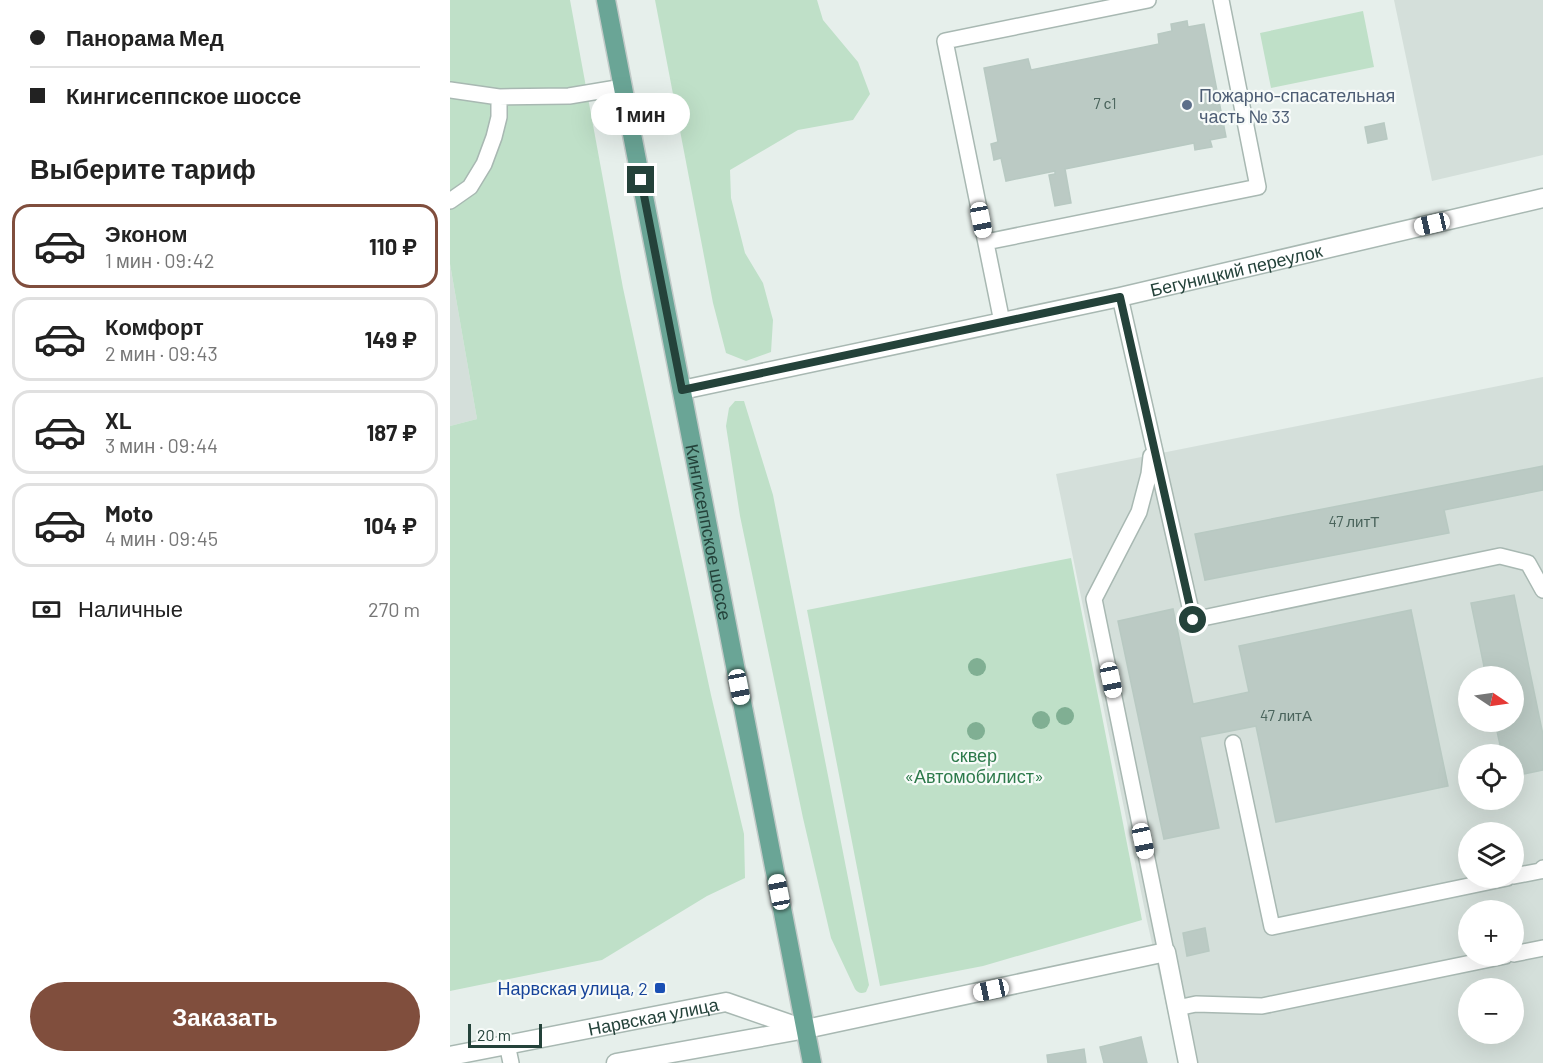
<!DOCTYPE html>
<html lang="ru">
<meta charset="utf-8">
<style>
:root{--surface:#fff;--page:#f2f2f2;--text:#222;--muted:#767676;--line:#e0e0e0;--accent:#804e3d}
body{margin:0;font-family:Barlow,sans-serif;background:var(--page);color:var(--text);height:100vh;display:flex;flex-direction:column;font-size:22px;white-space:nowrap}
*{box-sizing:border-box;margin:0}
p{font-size:20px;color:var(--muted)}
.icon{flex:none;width:33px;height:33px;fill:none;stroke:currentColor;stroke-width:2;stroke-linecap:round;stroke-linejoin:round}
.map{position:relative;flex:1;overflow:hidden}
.drawer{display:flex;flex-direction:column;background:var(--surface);width:450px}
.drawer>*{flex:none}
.guide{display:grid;align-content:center;height:132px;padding:0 30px;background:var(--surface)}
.needle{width:39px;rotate:103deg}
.buttons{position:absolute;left:1008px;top:666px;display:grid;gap:12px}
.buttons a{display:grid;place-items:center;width:66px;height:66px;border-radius:50%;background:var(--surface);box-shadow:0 6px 24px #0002;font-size:30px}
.scale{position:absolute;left:18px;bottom:15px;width:74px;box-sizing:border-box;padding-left:6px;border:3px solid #24423a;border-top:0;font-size:16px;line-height:21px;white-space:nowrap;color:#24423a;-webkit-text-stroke:4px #f7fbf9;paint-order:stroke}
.end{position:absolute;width:27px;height:27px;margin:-14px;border:8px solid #24423a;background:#fff;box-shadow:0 0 0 3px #fff}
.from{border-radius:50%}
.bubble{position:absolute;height:42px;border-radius:21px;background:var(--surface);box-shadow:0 6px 24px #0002;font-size:20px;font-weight:700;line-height:42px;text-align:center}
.car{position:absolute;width:18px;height:36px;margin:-18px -9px;border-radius:8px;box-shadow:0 0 4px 2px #0007;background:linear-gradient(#fff 24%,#345 0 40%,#fff 0 76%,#345 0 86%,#fff 0)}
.guide b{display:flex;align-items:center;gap:21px;height:57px;font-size:22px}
.guide b+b{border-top:2px solid var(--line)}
.guide i{width:15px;height:15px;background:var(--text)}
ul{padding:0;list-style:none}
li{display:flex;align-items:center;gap:18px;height:84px;margin:0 12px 9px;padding:0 18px;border:3px solid var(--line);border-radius:18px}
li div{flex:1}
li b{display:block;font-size:22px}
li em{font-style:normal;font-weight:700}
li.on{border-color:var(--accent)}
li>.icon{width:54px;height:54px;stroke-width:1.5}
h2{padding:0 30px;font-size:27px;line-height:72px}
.pay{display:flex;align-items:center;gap:15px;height:66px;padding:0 30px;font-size:22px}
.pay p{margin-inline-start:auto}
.action{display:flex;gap:12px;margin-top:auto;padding:12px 30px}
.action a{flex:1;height:69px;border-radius:36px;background:var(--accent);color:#fff;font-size:24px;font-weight:700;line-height:69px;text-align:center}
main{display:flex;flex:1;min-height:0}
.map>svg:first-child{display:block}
.built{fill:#d4dfda;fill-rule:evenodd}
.green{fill:#bfe0c8}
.building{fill:#bbcac4;stroke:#b8c9c2;stroke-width:1.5}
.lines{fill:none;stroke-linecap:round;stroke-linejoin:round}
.service-casing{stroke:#a8b8b2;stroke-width:18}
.minor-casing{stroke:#a8b8b2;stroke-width:21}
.primary-casing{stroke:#c2cac8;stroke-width:21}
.service{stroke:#fff;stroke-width:15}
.minor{stroke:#fff;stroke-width:18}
.primary{stroke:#6aa596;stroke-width:18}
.tree{fill:#80af93}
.route{stroke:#24423a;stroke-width:8}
.service-dot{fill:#5c6f8a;stroke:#f7fbf9;stroke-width:2}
.transit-dot{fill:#1a4fb4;stroke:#f7fbf9;stroke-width:2}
.labels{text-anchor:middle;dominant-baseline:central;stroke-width:4.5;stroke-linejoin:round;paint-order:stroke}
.number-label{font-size:15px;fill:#4a645c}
.service-label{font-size:18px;fill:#4e5e75;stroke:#f7fbf9;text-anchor:start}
.street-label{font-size:18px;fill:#24423a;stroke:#f7fbf9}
.park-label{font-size:18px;fill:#2d7a4b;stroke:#f7fbf9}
.transit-label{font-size:18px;fill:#164399;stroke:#f7fbf9;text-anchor:end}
</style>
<main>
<section class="drawer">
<div class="guide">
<b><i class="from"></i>Панорама Мед</b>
<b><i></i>Кингисеппское шоссе</b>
</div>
<h2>Выберите тариф</h2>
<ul>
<li class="on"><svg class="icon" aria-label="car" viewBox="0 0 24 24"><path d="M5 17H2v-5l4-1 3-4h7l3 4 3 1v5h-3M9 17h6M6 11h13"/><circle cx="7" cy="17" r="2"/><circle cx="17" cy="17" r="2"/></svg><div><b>Эконом</b><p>1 мин · 09:42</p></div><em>110 ₽</em></li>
<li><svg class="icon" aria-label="car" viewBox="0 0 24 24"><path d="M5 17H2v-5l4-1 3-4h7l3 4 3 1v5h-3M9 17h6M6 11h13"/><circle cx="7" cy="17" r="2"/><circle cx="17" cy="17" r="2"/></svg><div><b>Комфорт</b><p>2 мин · 09:43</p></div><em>149 ₽</em></li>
<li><svg class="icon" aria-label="car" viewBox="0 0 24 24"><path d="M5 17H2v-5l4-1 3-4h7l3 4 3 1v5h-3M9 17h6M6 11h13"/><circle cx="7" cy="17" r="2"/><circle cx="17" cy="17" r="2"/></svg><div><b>XL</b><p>3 мин · 09:44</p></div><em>187 ₽</em></li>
<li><svg class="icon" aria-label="car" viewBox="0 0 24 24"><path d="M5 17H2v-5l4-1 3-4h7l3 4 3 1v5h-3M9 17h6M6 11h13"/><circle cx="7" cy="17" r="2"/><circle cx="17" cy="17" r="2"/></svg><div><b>Moto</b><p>4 мин · 09:45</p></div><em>104 ₽</em></li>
</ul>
<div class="pay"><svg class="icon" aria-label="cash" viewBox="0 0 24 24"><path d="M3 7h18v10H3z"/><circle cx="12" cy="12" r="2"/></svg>Наличные<p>270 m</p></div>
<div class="action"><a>Заказать</a></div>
</section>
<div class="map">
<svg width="1093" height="1063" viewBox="0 0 1093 1063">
<rect width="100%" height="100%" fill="#e6efeb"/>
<path class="built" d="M 944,0 L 1093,0 L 1093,155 L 982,181 Z
M 0,264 L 27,419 L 0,426 Z
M 1093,377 L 1093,1063 L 729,1063 L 697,921 L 606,474 ZM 1018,676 L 1064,676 L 1064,722 L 1018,722 ZM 1018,754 L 1064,754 L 1064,800 L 1018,800 ZM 1018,832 L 1064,832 L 1064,878 L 1018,878 ZM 1018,910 L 1064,910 L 1064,956 L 1018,956 ZM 1018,988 L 1064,988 L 1064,1034 L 1018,1034 Z"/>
<path class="green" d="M 0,0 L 120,0 L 173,288 L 261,695 L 294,834 L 295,878 L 257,896 L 152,960 L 0,991 L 0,426 L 27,419 L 0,264 Z
M 205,0 L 367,0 L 373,20 L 408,62 L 420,94 L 403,120 L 348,130 L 280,170 L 281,198 L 295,253 L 313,283 L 323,320 L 321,352 L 296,361 L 276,353 L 263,303 Z
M 913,11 L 924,67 L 821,88 L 810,33 Z
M 285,401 L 294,401 L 323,495 L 419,985 L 416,992 C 411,994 408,993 405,989 L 381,938 L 353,818 L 290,516 L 276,426 L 279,408 Z
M 621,558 L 692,920 L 533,966 L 430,986 L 357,610 Z"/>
<path class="building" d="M 737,21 L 738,27 L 754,24 L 776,137 L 760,140 L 762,147 L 745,150 L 744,143 L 615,169 L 621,203 L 605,206 L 599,175 L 605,174 L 605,171 L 556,181 L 551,158 L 544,160 L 541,144 L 548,142 L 534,68 L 578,59 L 581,70 L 709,44 L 708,34 L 722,31 L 721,24 Z
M 934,123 L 937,139 L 918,143 L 915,127 Z
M 1093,466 L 1093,490 L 994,510 L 999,533 L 755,580 L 745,534 Z
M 1064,595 L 1093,735 L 1093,770 L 1064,776 L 1064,754 L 1052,754 L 1045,722 L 1064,722 L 1064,676 L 1036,676 L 1021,603 Z
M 723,609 L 743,704 L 799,692 L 789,646 L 961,610 L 998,786 L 826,822 L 806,726 L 750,737 L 769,828 L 714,839 L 668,621 Z
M 755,928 L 759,951 L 737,956 L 733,933 Z
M 691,1037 L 697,1063 L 654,1063 L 650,1047 Z
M 634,1049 L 636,1063 L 598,1063 L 597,1055 Z"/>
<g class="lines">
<g class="service-casing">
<path id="service" d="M 0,90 L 49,97 L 119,96 L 173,87
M 0,201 L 20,187 L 34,164 L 44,137 L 49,117 L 49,97
M 536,242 L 808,187 L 771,0
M 670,297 L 743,620 L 1050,556 L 1078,563 L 1093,590
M 552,322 L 495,41 L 698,0
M 701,456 L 699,474 L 689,512 L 644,599 L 716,952
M 783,743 L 822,927 L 1057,878
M 1064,876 L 1090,871 L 1093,868
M 1064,954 L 1093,948
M 727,1008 L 746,1004 L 812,1006 L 1055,956
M 57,1044 L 61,1063"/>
</g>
<g class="minor-casing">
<g id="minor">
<path id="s1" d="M 232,390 L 670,297 L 1093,198"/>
<path id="s2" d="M 0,1056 L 276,1002 L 354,1029"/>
<path d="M 166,1063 L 356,1029 L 716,952 L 738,1063"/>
</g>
</g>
<g class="primary-casing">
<g id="primary">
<path id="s3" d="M 156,0 L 362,1063"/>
</g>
</g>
<use href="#service" class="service"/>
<use href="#minor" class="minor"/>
<use href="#primary" class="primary"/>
</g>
<g class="tree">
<circle cx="527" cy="667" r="9"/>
<circle cx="615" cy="716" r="9"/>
<circle cx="591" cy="720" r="9"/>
<circle cx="526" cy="731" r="9"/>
</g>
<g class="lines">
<path class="route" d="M 191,180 L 232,390 L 670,297 L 743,620"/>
</g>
<circle class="service-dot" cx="737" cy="105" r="6"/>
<rect class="transit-dot" x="204" y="982" width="12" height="12" rx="3"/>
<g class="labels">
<g class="number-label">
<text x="655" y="103">7 с1</text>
<text x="904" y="521">47 литТ</text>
<text x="836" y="715">47 литА</text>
</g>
<g class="service-label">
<text x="749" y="95">Пожарно-спасательная<tspan x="749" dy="21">часть № 33</tspan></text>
</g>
<g class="street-label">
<text stroke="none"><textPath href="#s1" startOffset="567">Бегуницкий переулок</textPath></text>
<text stroke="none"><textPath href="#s3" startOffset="542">Кингисеппское шоссе</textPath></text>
<text stroke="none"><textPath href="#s2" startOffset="207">Нарвская улица</textPath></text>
</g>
<g class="park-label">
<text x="524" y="755">сквер<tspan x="524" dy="21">«Автомобилист»</tspan></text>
</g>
<g class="transit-label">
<text x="198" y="988">Нарвская улица, 2</text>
</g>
</g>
</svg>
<div class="buttons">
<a><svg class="needle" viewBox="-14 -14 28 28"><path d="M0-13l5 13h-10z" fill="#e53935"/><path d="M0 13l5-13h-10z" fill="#767676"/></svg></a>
<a><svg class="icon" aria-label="locate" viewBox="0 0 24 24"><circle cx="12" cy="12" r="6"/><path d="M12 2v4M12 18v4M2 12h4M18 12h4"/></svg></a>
<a><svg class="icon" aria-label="layers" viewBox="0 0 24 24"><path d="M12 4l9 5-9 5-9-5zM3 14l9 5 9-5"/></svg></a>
<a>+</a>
<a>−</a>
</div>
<div class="scale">20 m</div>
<i class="end from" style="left:743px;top:620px"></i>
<i class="end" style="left:191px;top:180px"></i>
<div class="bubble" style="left:141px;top:93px;width:99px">1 мин</div>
<i class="car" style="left:531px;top:220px;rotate:169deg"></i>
<i class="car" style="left:982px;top:224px;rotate:257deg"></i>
<i class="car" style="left:661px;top:680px;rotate:168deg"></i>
<i class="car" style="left:289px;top:687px;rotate:169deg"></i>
<i class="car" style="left:693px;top:841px;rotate:168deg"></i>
<i class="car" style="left:329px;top:892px;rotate:349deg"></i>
<i class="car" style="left:541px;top:990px;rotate:258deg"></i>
</div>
</main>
